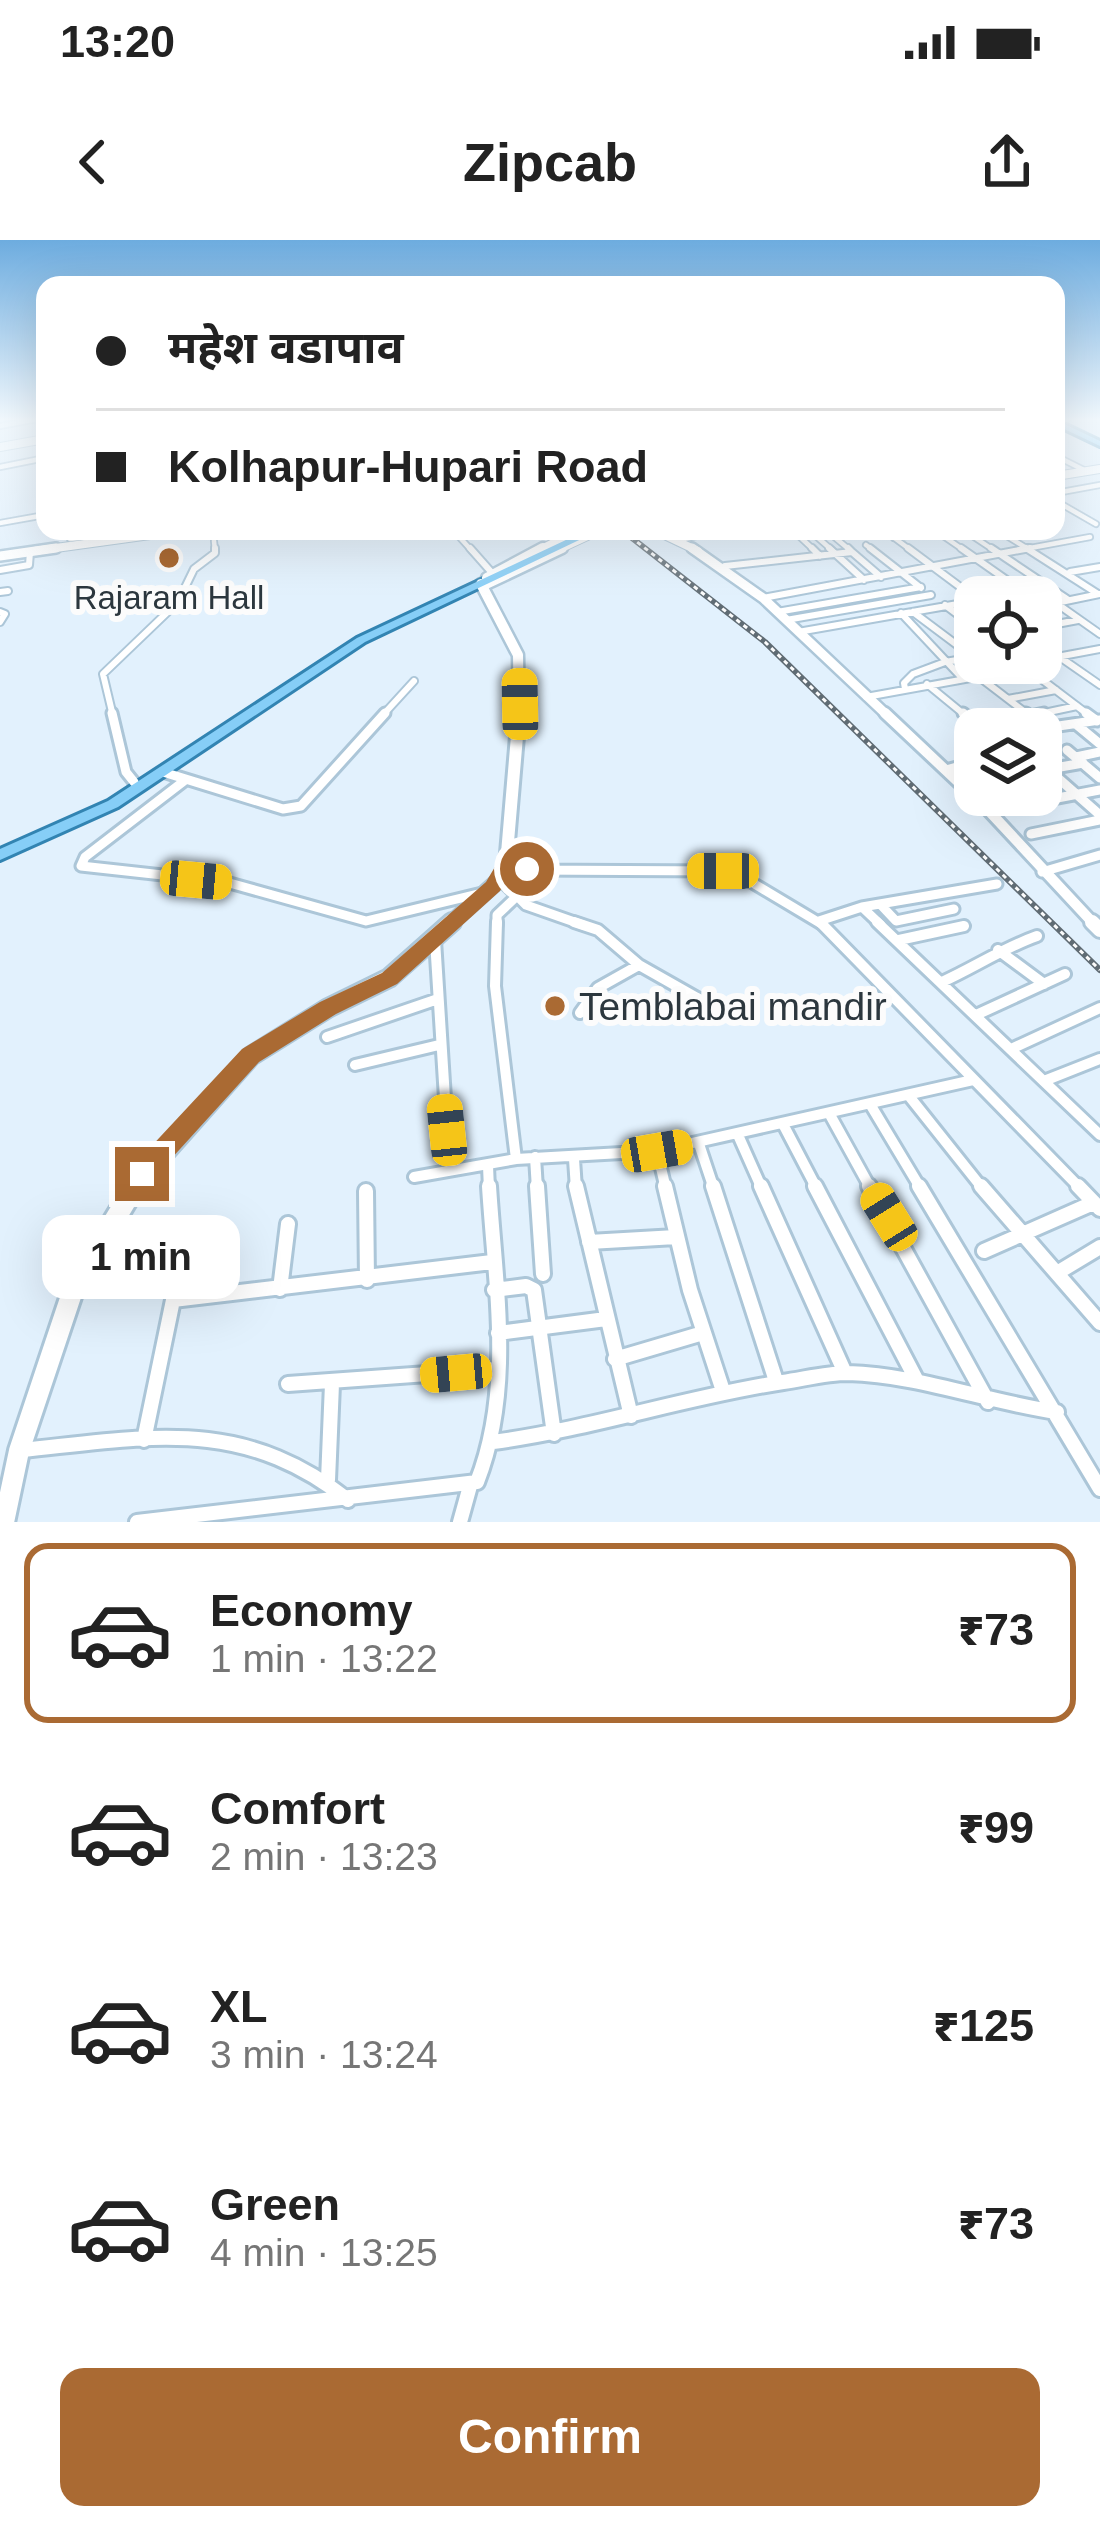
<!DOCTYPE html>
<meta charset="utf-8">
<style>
:root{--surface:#fff;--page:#f2f2f2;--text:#222;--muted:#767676;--line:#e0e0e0;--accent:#aa6a33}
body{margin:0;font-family:Arial,"Noto Sans Devanagari",sans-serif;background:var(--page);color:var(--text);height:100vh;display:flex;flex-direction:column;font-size:45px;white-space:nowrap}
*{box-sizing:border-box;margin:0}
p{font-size:39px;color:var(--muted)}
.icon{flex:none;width:66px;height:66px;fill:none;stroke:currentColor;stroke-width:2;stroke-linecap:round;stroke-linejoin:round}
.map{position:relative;height:1282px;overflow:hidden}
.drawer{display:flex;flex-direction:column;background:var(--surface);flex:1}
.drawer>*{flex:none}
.top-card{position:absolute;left:36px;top:36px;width:1029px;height:264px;border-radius:24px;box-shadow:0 12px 48px #0002;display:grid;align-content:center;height:264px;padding:0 60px;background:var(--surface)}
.buttons{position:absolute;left:954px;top:336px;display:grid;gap:24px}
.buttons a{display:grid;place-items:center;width:108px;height:108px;border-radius:24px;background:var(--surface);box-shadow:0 12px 48px #0002;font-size:60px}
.end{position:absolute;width:54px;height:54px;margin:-27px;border:15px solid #aa6a33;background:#fff;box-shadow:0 0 0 6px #fff}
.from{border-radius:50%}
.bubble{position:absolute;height:84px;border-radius:24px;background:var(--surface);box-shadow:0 12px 48px #0002;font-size:39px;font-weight:800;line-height:84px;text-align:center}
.car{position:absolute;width:36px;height:72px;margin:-36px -18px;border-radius:15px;box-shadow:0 0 9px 3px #0007;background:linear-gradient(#f5c518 24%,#345 0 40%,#f5c518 0 76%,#345 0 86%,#f5c518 0)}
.top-card b{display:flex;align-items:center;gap:42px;height:114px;font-size:45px}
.top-card b+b{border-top:3px solid var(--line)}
.top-card i{width:30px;height:30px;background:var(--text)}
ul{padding:21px 0 0;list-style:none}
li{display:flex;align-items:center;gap:36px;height:180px;margin:0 24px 18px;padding:0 36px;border:6px solid transparent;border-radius:24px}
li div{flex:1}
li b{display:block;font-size:45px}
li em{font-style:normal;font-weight:800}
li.current{border-color:var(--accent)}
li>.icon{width:108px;height:108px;stroke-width:1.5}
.primary-button{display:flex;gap:24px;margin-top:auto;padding:24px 60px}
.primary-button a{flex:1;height:138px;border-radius:24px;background:var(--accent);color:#fff;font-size:48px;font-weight:800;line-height:138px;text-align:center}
.status{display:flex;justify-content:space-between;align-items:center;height:84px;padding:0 60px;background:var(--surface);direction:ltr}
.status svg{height:33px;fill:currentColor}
header{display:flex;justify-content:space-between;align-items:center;height:156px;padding:0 60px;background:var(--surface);font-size:54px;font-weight:800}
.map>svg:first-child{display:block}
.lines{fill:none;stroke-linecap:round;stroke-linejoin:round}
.minor-far4-casing{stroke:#acc6d8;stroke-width:8}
.minor-far3-casing{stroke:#acc6d8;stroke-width:10}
.minor-far2-casing{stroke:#acc6d8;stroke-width:15}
.minor-far1-casing{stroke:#acc6d8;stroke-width:16}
.minor-casing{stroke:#acc6d8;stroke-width:20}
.tertiary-far3-casing{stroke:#acc6d8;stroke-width:10}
.tertiary-far2-casing{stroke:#acc6d8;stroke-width:14}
.tertiary-far1-casing{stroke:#acc6d8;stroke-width:16}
.tertiary-casing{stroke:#acc6d8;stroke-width:20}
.secondary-far4-casing{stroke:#acc6d8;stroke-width:10}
.secondary-far3-casing{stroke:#acc6d8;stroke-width:15}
.secondary-far2-casing{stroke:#acc6d8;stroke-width:18}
.secondary-far1-casing{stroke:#acc6d8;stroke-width:22}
.secondary-casing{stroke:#acc6d8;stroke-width:26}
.primary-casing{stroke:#3284b2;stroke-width:6}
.trunk-casing{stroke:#3284b2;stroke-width:6}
.minor-far4{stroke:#fff;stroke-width:4.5}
.minor-far3{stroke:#fff;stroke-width:6}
.minor-far2{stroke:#fff;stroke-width:9}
.minor-far1{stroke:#fff;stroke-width:10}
.minor{stroke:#fff;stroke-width:14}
.tertiary-far3{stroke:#fff;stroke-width:8}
.tertiary-far2{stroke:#fff;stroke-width:9}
.tertiary-far1{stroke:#fff;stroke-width:10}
.tertiary{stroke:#fff;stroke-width:14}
.secondary-far4{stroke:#fff;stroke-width:8}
.secondary-far3{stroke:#fff;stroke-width:10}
.secondary-far2{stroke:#fff;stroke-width:12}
.secondary-far1{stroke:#fff;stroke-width:16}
.secondary{stroke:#fff;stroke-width:20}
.primary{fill:#86cef7;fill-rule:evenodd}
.trunk{fill:#5ebef4;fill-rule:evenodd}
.rail-casing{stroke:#606c74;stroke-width:6}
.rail{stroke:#fcfcfc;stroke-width:3;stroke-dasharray:4.5;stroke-linecap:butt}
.route{fill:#aa6a33}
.poi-dot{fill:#aa6a33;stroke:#fcfcfc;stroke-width:4.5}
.labels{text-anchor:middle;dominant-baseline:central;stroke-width:12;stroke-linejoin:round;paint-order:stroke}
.far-poi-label{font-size:33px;fill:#2c373e;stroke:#fcfcfc}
.poi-label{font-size:39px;fill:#2c373e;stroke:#fcfcfc;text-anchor:start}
</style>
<div class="status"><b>13:20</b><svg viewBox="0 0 49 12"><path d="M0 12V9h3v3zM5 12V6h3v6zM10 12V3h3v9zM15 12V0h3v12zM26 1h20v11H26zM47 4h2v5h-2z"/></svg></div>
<header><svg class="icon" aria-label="back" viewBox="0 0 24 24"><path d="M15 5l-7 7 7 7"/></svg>Zipcab<svg class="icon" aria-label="share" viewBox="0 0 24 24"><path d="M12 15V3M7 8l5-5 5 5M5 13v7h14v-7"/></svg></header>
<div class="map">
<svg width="1100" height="1282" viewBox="0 0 1100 1282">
<rect width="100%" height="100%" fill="#e2f1fd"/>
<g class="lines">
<g class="minor-far4-casing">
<path id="minor-far4" d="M 1057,181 L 1068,179
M 0,186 L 37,179
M 1056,216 L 1086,231
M 0,227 L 45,218
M 1056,253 L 1100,245
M 1056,261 L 1096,284
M 0,283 L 45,275
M 454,291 L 472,311
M 885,291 L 912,311
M 936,291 L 965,311
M 965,291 L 995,311
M 999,291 L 1031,311
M 57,293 L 70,291
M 832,295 L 851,311
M 1007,295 L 1034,291
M 799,296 L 815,311
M 817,297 L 833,311
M 894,298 L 936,291
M 70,299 L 137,291
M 214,301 L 215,311
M 866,305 L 874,311
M 1014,311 L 1090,297"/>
</g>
<g class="minor-far3-casing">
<path id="minor-far3" d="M 470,308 L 493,334
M 812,308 L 820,316
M 829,308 L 864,340
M 848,308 L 852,312
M 870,308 L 921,348
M 908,308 L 975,358
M 961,308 L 1031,357
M 991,308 L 1067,359
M 1026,308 L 1098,354
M 725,326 L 852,312 L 881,337
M 0,330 L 29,325 L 30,312
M 1070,332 L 1100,327
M 0,352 L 8,351
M 1100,354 L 1056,363 L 1100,394
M 763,358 L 1030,308
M 945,365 L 969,383 L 975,381
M 0,372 L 5,374 L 0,382
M 777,372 L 921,347
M 913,372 L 973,417
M 901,373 L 962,438
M 786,380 L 931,355
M 1041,387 L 1078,380
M 798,392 L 975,361
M 1041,404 L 1100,445
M 1041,420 L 1100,409
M 1024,426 L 1090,476
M 978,436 L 1030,476
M 927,444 L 966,476
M 905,449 L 904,443 L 913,434 L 945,422 L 975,417
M 866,457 L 1026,428
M 1008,459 L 1056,450
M 113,476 L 103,434 L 178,362 L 194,329 L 215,313 L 215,308
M 382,476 L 414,441
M 1030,476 L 1077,466"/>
</g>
<g class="minor-far2-casing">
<path id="minor-far2" d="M 112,473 L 126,532 L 134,542
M 963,473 L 982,489
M 1026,473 L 1045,488 L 1100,480
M 1086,473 L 1097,481
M 1030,476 L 1044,473
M 1077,485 L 1100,504
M 1067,510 L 1100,538
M 1076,517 L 1100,512
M 1041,523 L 1100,575
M 1049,529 L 1083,523
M 946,530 L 975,522
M 163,532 L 283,569 L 301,566 L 385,473
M 184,541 L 85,617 L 81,626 L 226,642 L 366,681 L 482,653
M 989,571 L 1100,550
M 1031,594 L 1100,580
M 506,625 L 527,630 L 723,631 L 741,636 L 823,685
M 1042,632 L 1100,615
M 500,639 L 526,665 L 583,685
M 880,664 L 896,681 L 954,669
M 862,667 L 997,644
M 819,681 L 862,667 L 881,685
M 497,685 L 497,675 L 516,657"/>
</g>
<g class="minor-far1-casing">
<path id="minor-far1" d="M 497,682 L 495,746 L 516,919
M 574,682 L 598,690 L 639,725 L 699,759
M 820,682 L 1081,949
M 877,682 L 1100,895
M 435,700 L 447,890
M 899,700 L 964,686
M 998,710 L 1044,744
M 942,742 C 975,727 1003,708 1037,696
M 580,773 L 598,748 L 639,725
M 976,775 L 1065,734
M 327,797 L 435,760
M 1011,809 L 1100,768
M 355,825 L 439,805
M 1044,841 L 1100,819
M 909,856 L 983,949
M 870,864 L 921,949
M 829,873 L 871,949
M 784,886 L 817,949
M 738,895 L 762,949
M 699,904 L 714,949
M 657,911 L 666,949
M 535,917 L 537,949
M 574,919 L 576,949
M 488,926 L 489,949
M 414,937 L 516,919 L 657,911 L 973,840"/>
</g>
<g class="minor-casing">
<path id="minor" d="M 537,946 L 543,1034
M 576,946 L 631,1176
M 665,946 L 690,1050 L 723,1151
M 713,946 L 776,1141
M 761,946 L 845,1133
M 815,946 L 917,1141
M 869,946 L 988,1162
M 919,946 L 1100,1249
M 981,946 L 1100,1083
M 1078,946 L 1100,969
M 366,951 L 367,1040
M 589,1002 L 676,997
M 984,1011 L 1093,963
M 1057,1033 L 1100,1007
M 280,1049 L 288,984
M 494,1050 L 526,1046 L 534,1050 L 554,1194
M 173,1060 L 492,1022
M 498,1093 L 606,1079
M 615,1119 L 703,1093
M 288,1144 L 497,1129
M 144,1200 L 184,1007
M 493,1202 C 591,1189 685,1157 783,1142 C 804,1139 827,1133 848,1133 C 919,1135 987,1162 1057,1172
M 23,1210 C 148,1197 242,1176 348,1260
M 328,1240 L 332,1144
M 137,1282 L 477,1242 C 514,1148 495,1044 489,946
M 460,1282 L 470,1246"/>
</g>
<g class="tertiary-far3-casing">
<path id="tertiary-far3" d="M 0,207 L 45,199
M 1056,236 L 1100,229
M 656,291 L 698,311
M 679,298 L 719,291
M 34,311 L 179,291"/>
</g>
<g class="tertiary-far2-casing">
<path id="tertiary-far2" d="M 692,308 L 763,358 L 888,476
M 0,316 L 56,308"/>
</g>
<g class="tertiary-far1-casing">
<path id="tertiary-far1" d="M 885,473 L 989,571 L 1095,685"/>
</g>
<g class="tertiary-casing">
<path id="tertiary" d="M 1092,682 L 1100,690"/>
</g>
<g class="secondary-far4-casing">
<path id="secondary-far4" d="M 538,311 L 576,291
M 555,311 L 598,291"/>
</g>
<g class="secondary-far3-casing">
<path id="secondary-far3" d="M 487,338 L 543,308
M 481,344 L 518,415 L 519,476
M 486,344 L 562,308"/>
</g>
<g class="secondary-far2-casing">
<path id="secondary-far2" d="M 449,685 L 500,639 L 506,625 L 519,473"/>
</g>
<g class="secondary-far1-casing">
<path id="secondary-far1" d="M 133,949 L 251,816 L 328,768 L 389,738 L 452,682"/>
</g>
<g class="secondary-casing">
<path id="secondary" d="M 4,1282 L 19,1211 L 74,1047 L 135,946"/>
</g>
<g class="primary-casing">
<path id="primary" d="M 585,291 L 598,291 L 365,402 L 118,567 L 0,620 L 0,609 L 108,561 L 357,398 Z"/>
</g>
<g class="trunk-casing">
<path id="trunk" d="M 1056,180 L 1100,201 L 1100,206 L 1056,185 Z"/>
</g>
<use href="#minor-far4" class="minor-far4"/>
<use href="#minor-far3" class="minor-far3"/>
<use href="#minor-far2" class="minor-far2"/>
<use href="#minor-far1" class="minor-far1"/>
<use href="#minor" class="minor"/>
<use href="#tertiary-far3" class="tertiary-far3"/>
<use href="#tertiary-far2" class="tertiary-far2"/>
<use href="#tertiary-far1" class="tertiary-far1"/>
<use href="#tertiary" class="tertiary"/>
<use href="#secondary-far4" class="secondary-far4"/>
<use href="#secondary-far3" class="secondary-far3"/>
<use href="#secondary-far2" class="secondary-far2"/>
<use href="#secondary-far1" class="secondary-far1"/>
<use href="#secondary" class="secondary"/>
<use href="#primary" class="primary"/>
<use href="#trunk" class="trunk"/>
<g class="rail-casing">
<path id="rail" d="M 623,291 L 765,402 L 1100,730"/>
</g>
<use href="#rail" class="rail"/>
</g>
<linearGradient id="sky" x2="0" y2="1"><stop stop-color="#6dacdf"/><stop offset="0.5" stop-color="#f2f9fe"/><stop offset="1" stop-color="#f2f9fe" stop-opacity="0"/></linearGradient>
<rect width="1100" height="359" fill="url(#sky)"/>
<path class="route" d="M 506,618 L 536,629 L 527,636 L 511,632 L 500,651 L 397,744 L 336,774 L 259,822 L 151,941 L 133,941 L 129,934 L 133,926 L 242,809 L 320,762 L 382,733 L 486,642 L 499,620 Z"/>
<g class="poi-dot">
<circle cx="169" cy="318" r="12"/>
<circle cx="555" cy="766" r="12"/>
</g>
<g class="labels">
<g class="far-poi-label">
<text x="169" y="357">Rajaram Hall</text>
</g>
<g class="poi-label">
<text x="579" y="766">Temblabai mandir</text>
</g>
</g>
</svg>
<div class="buttons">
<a><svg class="icon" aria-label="locate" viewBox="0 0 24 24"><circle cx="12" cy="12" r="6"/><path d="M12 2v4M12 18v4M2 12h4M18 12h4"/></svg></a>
<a><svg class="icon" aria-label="layers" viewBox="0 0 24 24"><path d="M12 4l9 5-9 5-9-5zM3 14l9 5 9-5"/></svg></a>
</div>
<i class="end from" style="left:527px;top:629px"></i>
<i class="end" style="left:142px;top:934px"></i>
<div class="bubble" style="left:42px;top:975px;width:198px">1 min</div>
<i class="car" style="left:520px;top:464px;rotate:359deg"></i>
<i class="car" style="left:723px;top:631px;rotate:270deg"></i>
<i class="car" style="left:196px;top:640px;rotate:95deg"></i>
<i class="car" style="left:447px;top:890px;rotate:354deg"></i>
<i class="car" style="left:657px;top:911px;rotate:80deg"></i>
<i class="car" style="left:889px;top:977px;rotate:328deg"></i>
<i class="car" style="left:456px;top:1133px;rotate:265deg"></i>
<div class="top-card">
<b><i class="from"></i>महेश वडापाव</b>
<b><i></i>Kolhapur-Hupari Road</b>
</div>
</div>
<section class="drawer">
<ul>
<li class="current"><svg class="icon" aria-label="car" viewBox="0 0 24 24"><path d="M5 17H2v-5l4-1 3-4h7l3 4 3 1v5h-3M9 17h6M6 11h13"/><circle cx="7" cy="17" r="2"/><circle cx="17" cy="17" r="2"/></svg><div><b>Economy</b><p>1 min · 13:22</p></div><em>₹73</em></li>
<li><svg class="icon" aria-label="car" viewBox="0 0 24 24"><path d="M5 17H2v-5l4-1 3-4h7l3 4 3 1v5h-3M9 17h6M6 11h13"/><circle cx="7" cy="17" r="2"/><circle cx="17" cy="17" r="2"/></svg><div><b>Comfort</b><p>2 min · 13:23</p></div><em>₹99</em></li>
<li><svg class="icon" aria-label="car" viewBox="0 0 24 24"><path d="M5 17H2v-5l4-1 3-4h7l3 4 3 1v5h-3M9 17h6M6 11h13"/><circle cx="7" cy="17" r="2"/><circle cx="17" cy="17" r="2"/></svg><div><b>XL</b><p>3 min · 13:24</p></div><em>₹125</em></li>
<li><svg class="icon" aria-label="car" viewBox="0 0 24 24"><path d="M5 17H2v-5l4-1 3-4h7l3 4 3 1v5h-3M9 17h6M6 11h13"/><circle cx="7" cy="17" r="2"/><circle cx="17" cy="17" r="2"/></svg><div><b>Green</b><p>4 min · 13:25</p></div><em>₹73</em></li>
</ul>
<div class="primary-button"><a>Confirm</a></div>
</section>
